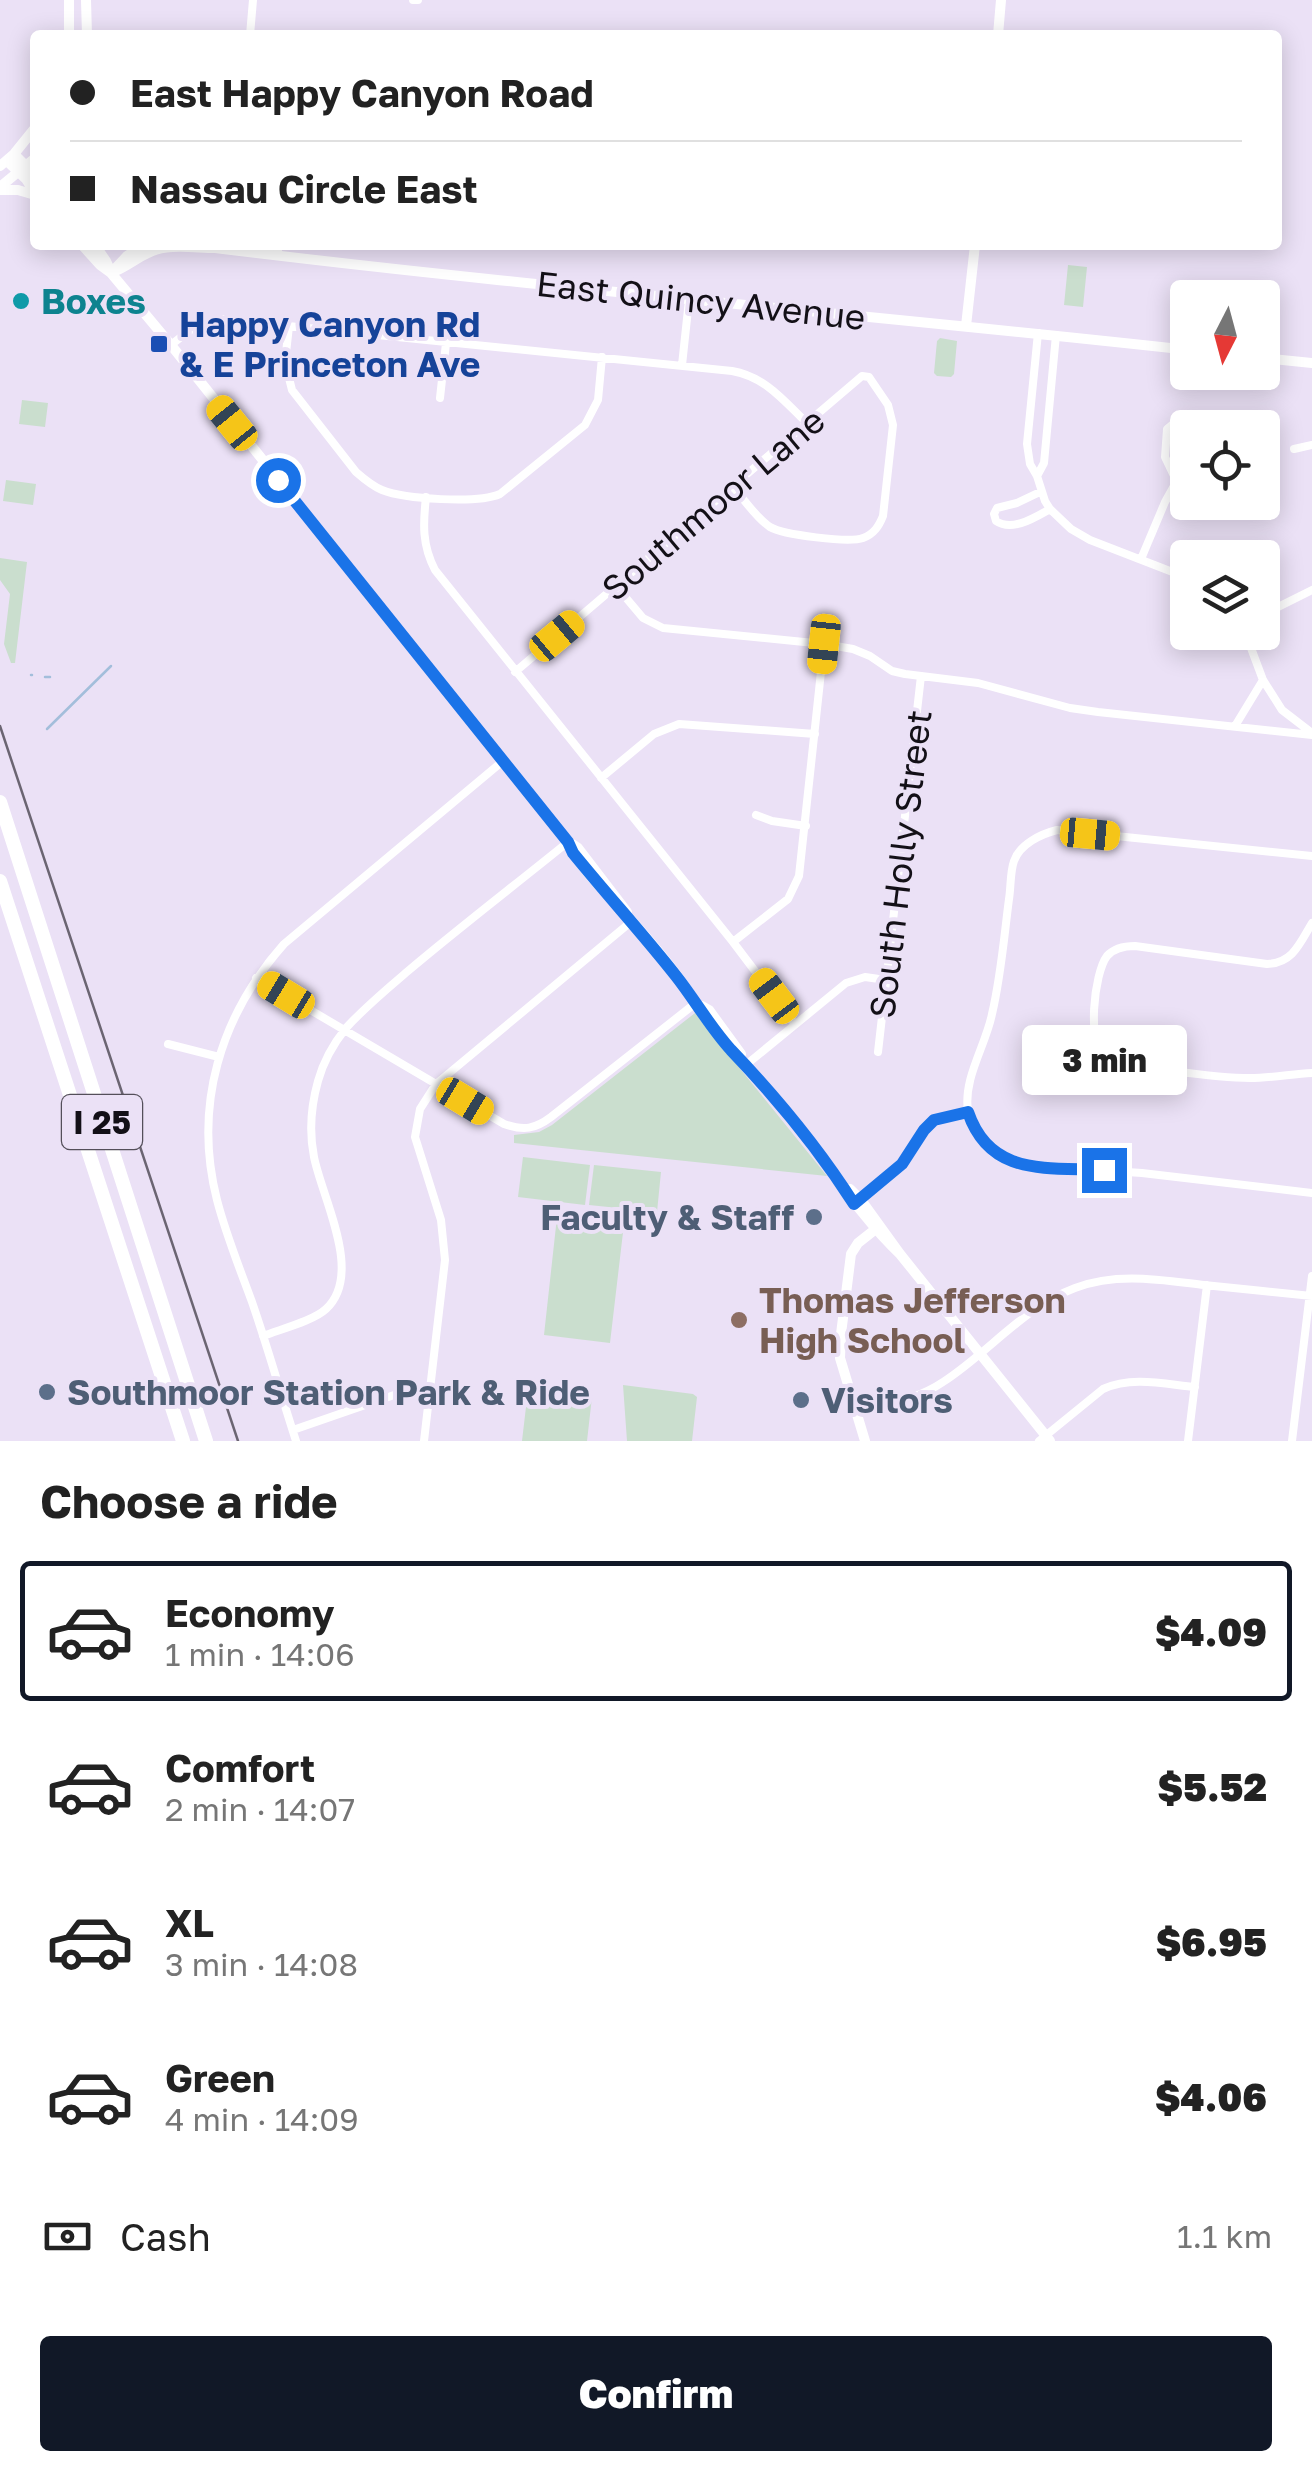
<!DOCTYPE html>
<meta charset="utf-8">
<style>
:root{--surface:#fff;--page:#f6f6f6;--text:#222;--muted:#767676;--line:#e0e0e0;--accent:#111827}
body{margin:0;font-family:"Golos Text",sans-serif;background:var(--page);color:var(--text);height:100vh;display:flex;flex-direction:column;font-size:38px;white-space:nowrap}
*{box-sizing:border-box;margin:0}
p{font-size:32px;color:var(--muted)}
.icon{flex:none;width:55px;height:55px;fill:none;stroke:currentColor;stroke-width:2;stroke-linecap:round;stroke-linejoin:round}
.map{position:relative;height:1441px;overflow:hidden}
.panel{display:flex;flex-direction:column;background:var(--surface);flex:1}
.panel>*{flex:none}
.guide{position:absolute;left:30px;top:30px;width:1252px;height:220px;border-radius:10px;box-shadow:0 5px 25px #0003;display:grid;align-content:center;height:220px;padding:0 40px;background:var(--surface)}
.needle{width:65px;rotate:186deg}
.controls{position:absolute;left:1170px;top:280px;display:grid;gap:20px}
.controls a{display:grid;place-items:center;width:110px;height:110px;border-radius:10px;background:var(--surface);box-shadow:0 5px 25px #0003;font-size:50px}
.end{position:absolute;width:45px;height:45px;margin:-22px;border:12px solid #1a73e8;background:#fff;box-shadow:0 0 0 5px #fff}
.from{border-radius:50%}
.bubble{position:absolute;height:70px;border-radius:10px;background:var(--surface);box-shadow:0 5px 25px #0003;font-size:32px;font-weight:800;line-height:70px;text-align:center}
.car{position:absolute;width:30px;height:60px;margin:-30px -15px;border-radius:12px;box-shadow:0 0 8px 2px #0007;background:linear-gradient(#f5c518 24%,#345 0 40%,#f5c518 0 76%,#345 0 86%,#f5c518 0)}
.guide b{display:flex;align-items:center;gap:35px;height:95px;font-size:38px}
.guide b+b{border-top:2px solid var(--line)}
.guide i{width:25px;height:25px;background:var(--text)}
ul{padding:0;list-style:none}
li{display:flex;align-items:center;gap:30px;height:140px;margin:0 20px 15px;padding:0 20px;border:5px solid transparent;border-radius:10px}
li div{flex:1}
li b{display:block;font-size:38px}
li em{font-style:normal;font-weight:800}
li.active{border-color:var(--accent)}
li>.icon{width:90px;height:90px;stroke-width:1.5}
h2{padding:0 40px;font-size:45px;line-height:120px}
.pay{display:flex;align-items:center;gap:25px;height:110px;padding:0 40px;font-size:38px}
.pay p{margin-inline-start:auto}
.primary-button{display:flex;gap:20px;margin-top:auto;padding:20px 40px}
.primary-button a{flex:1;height:115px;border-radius:10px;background:var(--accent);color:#fff;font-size:40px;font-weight:800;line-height:115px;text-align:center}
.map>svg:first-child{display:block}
.green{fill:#cadece}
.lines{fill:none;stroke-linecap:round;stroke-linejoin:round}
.stream{stroke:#a3bedb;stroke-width:2.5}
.street{stroke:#fff;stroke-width:8}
.secondary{stroke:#fff;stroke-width:10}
.highway{stroke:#fff;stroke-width:14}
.tram{stroke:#6b6572;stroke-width:2.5}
.route{stroke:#1a73e8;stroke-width:12}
.culture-dot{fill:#0f9aa8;stroke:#ebe1f6;stroke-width:4}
.transit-dot{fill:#1a4fb4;stroke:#ebe1f6;stroke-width:4}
.service-dot{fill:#5c6f8a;stroke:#ebe1f6;stroke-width:4}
.education-dot{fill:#8d6e63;stroke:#ebe1f6;stroke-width:4}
.labels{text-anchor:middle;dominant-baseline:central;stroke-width:8;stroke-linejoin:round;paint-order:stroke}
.shield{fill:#ebe1f6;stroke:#544f5a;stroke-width:2.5}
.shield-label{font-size:32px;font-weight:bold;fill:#131017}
.street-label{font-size:35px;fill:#131017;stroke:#ebe1f6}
.culture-label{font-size:35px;font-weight:bold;fill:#0d838f;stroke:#ebe1f6;text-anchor:start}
.transit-label{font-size:35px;font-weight:bold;fill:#164399;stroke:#ebe1f6;text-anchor:start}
.service-label{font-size:35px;font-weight:bold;fill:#4e5e75;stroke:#ebe1f6;text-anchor:start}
.education-label{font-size:35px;font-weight:bold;fill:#785e54;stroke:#ebe1f6;text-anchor:start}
</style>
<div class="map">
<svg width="1312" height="1441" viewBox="0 0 1312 1441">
<rect width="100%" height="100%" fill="#ebe1f6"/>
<path class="green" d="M 1068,265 L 1087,267 L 1083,307 L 1064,305 Z
M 940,338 L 957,341 L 954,374 L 951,377 L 937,376 L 934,373 L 937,341 Z
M 22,400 L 48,403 L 45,427 L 19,424 Z
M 6,480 L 36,484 L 33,505 L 3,501 Z
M 0,558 L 27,562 L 15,663 L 11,663 L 4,644 L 10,594 L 0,580 Z
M 695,1013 L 827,1176 L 514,1143 L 514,1135 L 539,1132 L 552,1125 Z
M 523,1157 L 590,1165 L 585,1205 L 518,1197 Z
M 594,1165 L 661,1172 L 657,1212 L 589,1205 Z
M 557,1217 L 624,1224 L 610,1343 L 544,1335 Z
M 623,1385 L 693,1394 L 697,1397 L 692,1441 L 627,1441 Z
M 528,1390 L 592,1397 L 587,1441 L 522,1441 Z"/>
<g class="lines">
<path class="stream" d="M 31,675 L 32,675
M 45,677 L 50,677
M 47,729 L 111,666"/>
<path class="street" d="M 413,0 L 418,0
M 250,35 L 253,0
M 277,255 L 279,245
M 289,326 L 285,362 L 292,390 L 356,472 C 364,479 372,486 382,490 C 405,499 477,504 500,494 L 585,425 L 598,400 L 602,357
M 1038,333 L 1027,444 L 1030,464 L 1037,476 L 1045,501 L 1050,509 L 1071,529 L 1090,540 L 1188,578
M 171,345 C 186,333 199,321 219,319 L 732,371 C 766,377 784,401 808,424
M 682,365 L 689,300
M 440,398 L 446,343
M 1294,449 L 1312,445
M 1037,476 L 1044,463 L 1056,335
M 1176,480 L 1165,457 L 1167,429 L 1173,424 L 1179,423 L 1188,431
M 1040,492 L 1017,503 L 997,508 L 994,514 L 996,521 C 1012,532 1034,518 1050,509
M 426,497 C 423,524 422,545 435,570 L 733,942 L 795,1024
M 1141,559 L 1165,502 L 1184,468 L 1188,440
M 616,586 L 643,618 L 663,628 L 824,644 L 853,649 L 870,656 L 892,671 L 905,674 L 978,683 L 1070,708 L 1098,712 L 1312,735
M 1262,615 L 1312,590
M 1245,632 L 1263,680 L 1282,710 L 1312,733
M 515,672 L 862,376 L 869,377 L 888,405 L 893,425 L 883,516 C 879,526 874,534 863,538 C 849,543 783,535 770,527 C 756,518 745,500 733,487
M 1235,726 L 1263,680
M 601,778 L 654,734 L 679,724 L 815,734
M 756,815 L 772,821 L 806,826
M 1312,856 L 1057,830 C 1041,834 1020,844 1014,861 C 1010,872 1011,887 1009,899 C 1004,937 1001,976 992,1014 C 986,1045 963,1078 968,1111 C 974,1145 1003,1162 1034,1166 L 1142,1173 L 1312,1193
M 1312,923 C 1300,943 1293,963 1267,964 L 1135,946 C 1125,946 1114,948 1107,956 C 1094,973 1086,1046 1106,1058 C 1121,1067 1140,1067 1158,1069 C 1189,1073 1220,1078 1250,1078 C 1271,1078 1292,1074 1312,1073
M 733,942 L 788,899 L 799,876 L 824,644
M 256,978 L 504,1124 C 524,1131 535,1129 551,1117 L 697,1002
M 168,1044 L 219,1057
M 878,1052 L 921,676
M 747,1064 L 846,983 L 865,977 L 886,980
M 860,1200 L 902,1164 L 924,1129 L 934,1120 L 968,1111
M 263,1336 C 281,1329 313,1321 326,1309 C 364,1274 322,1198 314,1157 C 309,1132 311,1106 318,1081 C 323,1063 334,1043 346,1028 C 365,1007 387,989 408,971 C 460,927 515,885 568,842
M 857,1414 C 885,1405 918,1399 943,1382 C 988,1353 1024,1307 1075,1288 C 1117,1272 1161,1280 1204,1285 C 1240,1289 1276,1292 1312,1296
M 293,1430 L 397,1394 L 430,1395
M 296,1441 C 281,1395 268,1348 252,1302 C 240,1269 226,1235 217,1200 C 193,1106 220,1016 284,944 L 503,761
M 424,1441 L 445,1260 L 441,1220 L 415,1137 L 420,1109 L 436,1084 L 632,921
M 1039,1441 L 1103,1389 C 1132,1376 1164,1384 1195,1387
M 1188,1441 L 1207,1285
M 1292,1441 L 1312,1276"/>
<path class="secondary" d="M 69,0 L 69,35
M 86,0 L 87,35
M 998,35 L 1001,0
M 14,154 L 35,175
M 7,161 L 26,179 L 35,193
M 0,166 L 14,154 L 35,128
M 0,187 L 35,158
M 0,190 L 18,190 L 35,195
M 82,245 L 100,265 L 111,273 L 171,345 L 568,842 C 582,873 611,897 633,922 C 658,950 688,986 705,1018 C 737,1057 771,1092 802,1132 C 834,1173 862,1218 900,1254
M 95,245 L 106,261 L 111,272
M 112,272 L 127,256 L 144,245
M 111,273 C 125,268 135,259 148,253 C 167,243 194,248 215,248 C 538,288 863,314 1188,350
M 966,326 L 975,245
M 1262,358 L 1312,363
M 572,844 L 578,848 L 627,912
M 702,1006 L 709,1010 L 741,1054
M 850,1189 L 861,1200 L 900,1254 L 1050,1441
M 865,1441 L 840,1358 L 841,1334 L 851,1254 L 858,1243 L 877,1228"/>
<path class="highway" d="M 0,802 L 206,1441
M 0,881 L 183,1441"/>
<path class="tram" d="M 0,726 L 238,1441"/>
</g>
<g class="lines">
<path class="route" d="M 278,480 L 568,842 L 573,853 C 607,895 643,934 676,976 C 695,1000 710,1027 731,1050 C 776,1097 819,1149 854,1204 L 902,1164 L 924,1130 L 934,1120 L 968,1112 C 990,1177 1047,1167 1104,1170"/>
</g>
<circle class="culture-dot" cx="21" cy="301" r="10"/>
<rect class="transit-dot" x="149" y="334" width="20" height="20" rx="5"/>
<g class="service-dot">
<circle cx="814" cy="1217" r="10"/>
<circle cx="47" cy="1392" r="10"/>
<circle cx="801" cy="1400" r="10"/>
</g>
<circle class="education-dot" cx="739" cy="1320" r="10"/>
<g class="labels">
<rect class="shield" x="62" y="1095" width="80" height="54" rx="8"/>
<g class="shield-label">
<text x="102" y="1122">I 25</text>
</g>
<g class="street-label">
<text transform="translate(701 300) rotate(6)">East Quincy Avenue</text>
<text transform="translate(713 504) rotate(-40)">Southmoor Lane</text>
<text transform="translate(900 864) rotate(-83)">South Holly Street</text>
</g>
<g class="culture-label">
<text x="41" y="301">Boxes</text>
</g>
<g class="transit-label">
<text x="179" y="324">Happy Canyon Rd<tspan x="179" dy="40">&amp; E Princeton Ave</tspan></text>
</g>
<g class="service-label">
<text x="794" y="1217" text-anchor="end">Faculty &amp; Staff</text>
<text x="67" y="1392">Southmoor Station Park &amp; Ride</text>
<text x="821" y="1400">Visitors</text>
</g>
<g class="education-label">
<text x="759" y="1300">Thomas Jefferson<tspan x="759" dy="40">High School</tspan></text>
</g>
</g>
</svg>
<div class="controls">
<a><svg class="needle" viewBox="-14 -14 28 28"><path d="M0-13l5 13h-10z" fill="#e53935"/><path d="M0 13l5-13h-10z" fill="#767676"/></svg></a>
<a><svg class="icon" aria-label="locate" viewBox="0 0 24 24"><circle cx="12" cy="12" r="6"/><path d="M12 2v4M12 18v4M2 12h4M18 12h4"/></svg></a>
<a><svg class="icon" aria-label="layers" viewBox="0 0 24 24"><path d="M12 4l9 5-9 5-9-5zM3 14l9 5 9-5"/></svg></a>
</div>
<i class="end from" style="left:278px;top:480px"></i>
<i class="end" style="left:1104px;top:1170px"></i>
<div class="bubble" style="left:1022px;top:1025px;width:165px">3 min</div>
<i class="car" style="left:232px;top:423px;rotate:321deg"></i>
<i class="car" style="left:557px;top:636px;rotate:50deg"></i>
<i class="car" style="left:824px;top:644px;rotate:186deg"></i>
<i class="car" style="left:1090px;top:834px;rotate:95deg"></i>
<i class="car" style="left:286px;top:995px;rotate:301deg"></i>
<i class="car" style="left:774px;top:996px;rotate:323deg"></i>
<i class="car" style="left:465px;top:1101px;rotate:121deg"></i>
<div class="guide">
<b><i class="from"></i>East Happy Canyon Road</b>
<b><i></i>Nassau Circle East</b>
</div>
</div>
<section class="panel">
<h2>Choose a ride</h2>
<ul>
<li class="active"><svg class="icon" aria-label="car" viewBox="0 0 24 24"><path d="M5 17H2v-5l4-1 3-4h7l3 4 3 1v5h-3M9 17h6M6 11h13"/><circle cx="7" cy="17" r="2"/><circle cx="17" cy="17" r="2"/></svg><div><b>Economy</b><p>1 min · 14:06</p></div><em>$4.09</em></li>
<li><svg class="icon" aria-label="car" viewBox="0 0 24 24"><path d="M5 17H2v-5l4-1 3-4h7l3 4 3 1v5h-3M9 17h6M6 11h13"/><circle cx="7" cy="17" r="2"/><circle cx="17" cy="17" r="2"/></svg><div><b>Comfort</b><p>2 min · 14:07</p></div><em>$5.52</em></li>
<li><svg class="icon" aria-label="car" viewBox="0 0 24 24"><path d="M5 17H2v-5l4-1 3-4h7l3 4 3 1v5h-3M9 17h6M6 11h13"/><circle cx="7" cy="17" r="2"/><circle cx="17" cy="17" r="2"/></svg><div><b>XL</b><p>3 min · 14:08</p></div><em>$6.95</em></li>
<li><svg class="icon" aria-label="car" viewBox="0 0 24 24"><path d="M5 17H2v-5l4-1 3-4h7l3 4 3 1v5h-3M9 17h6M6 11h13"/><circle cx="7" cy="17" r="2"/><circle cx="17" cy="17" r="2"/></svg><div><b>Green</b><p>4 min · 14:09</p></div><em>$4.06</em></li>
</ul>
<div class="pay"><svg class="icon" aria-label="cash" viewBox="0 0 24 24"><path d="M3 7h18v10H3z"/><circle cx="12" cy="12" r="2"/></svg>Cash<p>1.1 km</p></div>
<div class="primary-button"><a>Confirm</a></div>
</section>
